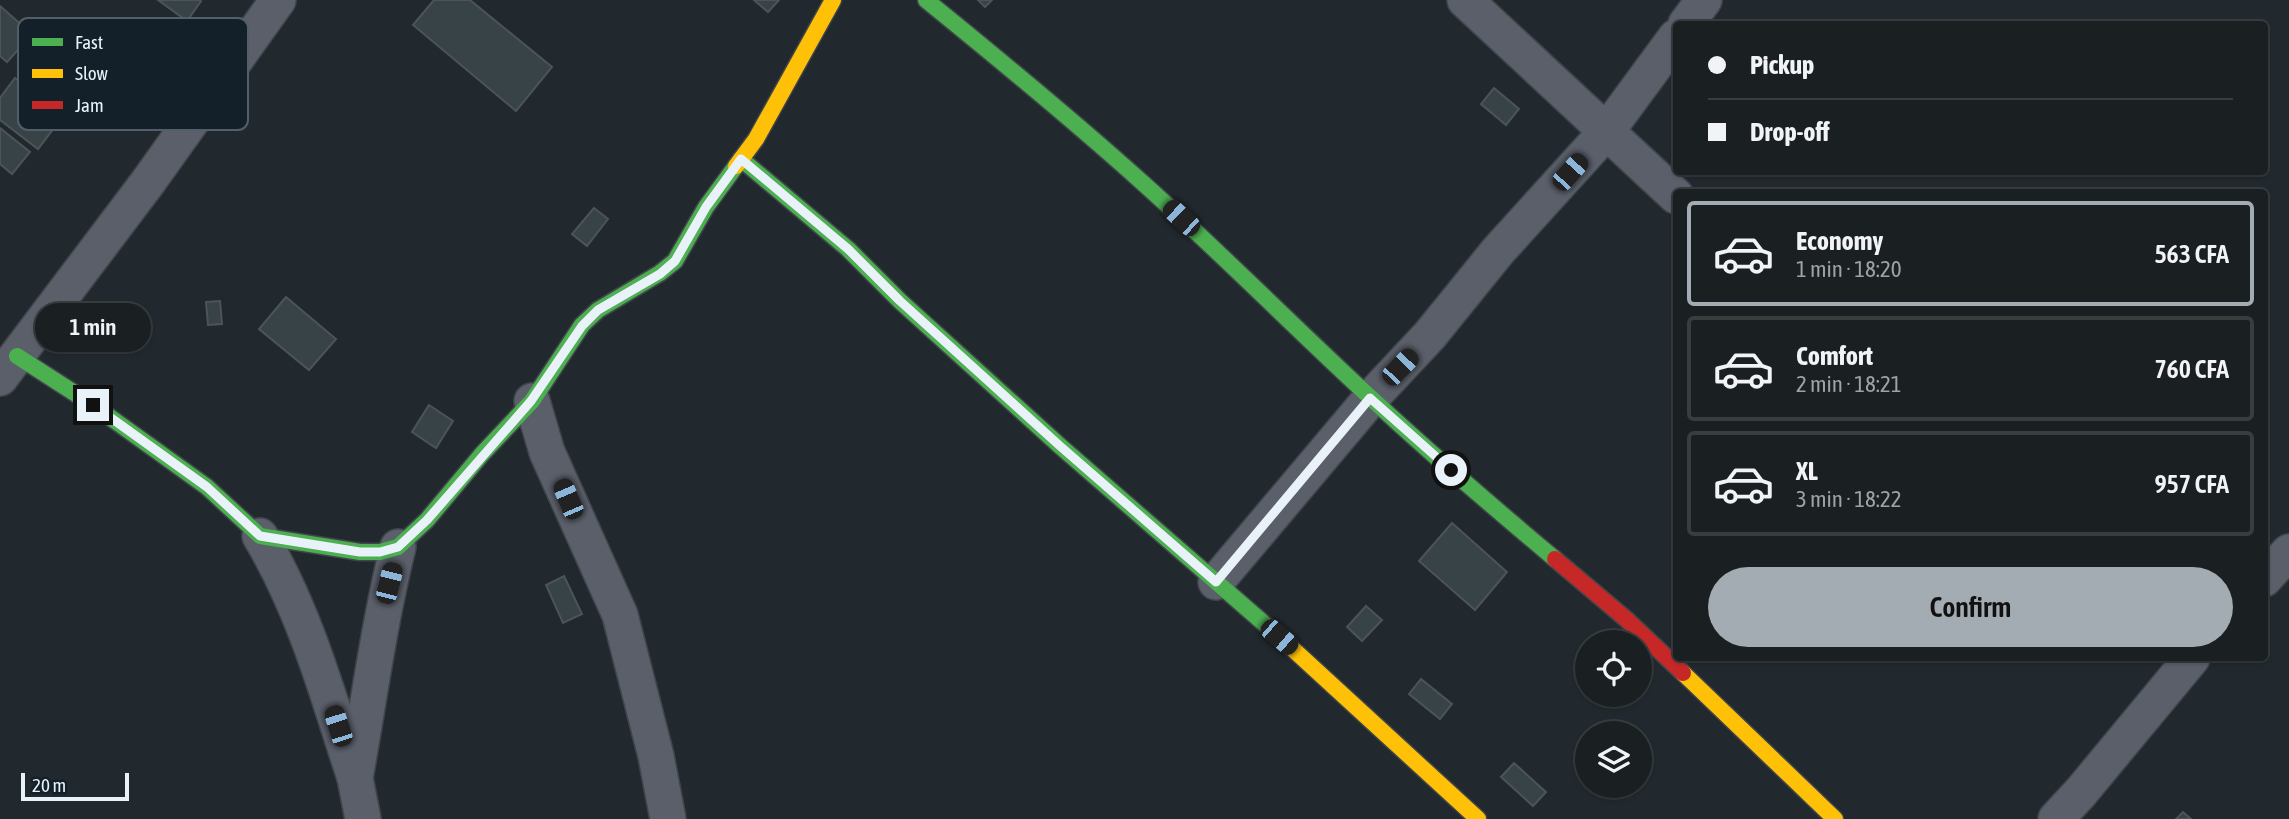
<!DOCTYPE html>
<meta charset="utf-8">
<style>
:root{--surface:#1a1f22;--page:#23272a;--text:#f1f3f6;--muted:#9fa2a5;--line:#383d40;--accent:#a3acb2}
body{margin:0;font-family:"Asap Condensed",sans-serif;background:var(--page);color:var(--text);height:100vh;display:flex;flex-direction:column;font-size:26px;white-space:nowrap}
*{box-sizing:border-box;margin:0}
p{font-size:23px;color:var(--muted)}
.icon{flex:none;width:38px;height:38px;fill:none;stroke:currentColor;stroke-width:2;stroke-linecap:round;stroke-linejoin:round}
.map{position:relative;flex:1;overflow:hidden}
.sheet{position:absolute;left:1673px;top:189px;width:595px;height:472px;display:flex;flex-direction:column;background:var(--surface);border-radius:7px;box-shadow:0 2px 5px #0004,0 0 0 2px var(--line)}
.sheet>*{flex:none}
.guide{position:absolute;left:1673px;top:21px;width:595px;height:154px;border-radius:7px;box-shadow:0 2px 5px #0004,0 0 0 2px var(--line);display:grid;align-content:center;height:154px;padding:0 35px;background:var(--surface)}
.controls{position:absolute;left:1575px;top:630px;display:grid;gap:14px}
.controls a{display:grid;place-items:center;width:77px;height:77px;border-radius:50%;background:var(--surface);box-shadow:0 2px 5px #0004,0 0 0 2px var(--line);font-size:35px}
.scale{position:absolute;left:21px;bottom:18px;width:108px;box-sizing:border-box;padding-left:7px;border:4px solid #e9f2f9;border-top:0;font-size:19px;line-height:24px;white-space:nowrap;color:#e9f2f9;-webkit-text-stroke:5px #13202a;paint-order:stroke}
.end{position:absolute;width:32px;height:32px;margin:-16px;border:9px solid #e9f2f9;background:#111;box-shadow:0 0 0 4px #111}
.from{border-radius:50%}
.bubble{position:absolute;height:49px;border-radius:24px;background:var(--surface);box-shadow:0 2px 5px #0004,0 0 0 2px var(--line);font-size:23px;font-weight:600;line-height:49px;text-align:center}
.car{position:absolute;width:21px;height:42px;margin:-21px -10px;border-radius:9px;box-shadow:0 0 5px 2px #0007;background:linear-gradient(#222 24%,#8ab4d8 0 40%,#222 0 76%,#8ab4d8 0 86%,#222 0)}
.guide b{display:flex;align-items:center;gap:24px;height:66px;font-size:26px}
.guide b+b{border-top:2px solid var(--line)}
.guide i{width:18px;height:18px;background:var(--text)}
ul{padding:12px 0 0;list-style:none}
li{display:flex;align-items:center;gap:21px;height:105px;margin:0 14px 10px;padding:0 21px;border:4px solid var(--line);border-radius:7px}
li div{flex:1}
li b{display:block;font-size:26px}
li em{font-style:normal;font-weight:600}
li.current{border-color:var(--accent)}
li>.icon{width:63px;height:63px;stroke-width:1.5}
.cta{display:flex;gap:14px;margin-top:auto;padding:14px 35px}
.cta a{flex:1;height:80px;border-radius:42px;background:var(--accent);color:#111;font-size:28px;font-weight:600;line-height:80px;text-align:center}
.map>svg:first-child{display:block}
.building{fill:#384348;stroke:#4d5458;stroke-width:2}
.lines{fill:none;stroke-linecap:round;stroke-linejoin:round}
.street-casing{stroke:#3f454a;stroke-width:38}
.fast-casing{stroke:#3f454a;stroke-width:19}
.slow-casing{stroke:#3f454a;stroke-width:19}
.jam-casing{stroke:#3f454a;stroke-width:19}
.street{stroke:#5a5f6a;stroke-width:35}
.fast{stroke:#4caf50;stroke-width:16}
.slow{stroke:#ffc107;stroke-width:16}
.jam{stroke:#c62828;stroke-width:16}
.route{stroke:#e9f2f9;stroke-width:9}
.key{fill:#13202a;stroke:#535f68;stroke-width:2}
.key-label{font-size:19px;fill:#e9f2f9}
</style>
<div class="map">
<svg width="2289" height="819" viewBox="0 0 2289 819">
<rect width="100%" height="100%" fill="#22292e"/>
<path class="building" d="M 158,0 L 200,0 L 201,1 L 187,21 Z
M 434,0 L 470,0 L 552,67 L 516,111 L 413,25 Z
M 754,0 L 779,0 L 768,12 Z
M 978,0 L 992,0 L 985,7 Z
M 0,6 L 32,34 L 7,62 L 0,56 Z
M 15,78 L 64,115 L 38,149 L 0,120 L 0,98 Z
M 1494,88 L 1519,109 L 1506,125 L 1481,104 Z
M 0,128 L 30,152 L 12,174 L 0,164 Z
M 594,208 L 608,219 L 587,246 L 572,234 Z
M 286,297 L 336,339 L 309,370 L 259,329 Z
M 220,301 L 222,324 L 208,325 L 206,302 Z
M 429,405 L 453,421 L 436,448 L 412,432 Z
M 1452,523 L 1507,572 L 1475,610 L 1419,561 Z
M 564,576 L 582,614 L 563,623 L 546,585 Z
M 1366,606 L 1382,620 L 1362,641 L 1347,627 Z
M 1421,679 L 1452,704 L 1440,719 L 1409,694 Z
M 1514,763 L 1546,792 L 1533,806 L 1501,777 Z
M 2183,812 L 2191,819 L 2176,819 Z"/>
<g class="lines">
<g class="street-casing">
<path id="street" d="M 1465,0 L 1676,196
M 1686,24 L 1704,0
M 0,378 L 148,182 L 278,0
M 532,401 L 547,452 L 620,615 L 656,756 L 668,819
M 260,536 C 305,611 328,696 355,778 C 369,701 379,623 398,547
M 2264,579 L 2289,552
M 1216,582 L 1371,398 L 1430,335 L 1498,251 L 1606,132 L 1676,37
M 355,778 L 363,819
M 2056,819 L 2081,792 L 2192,658"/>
</g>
<g class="fast-casing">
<path id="fast" d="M 926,0 C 1000,60 1074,121 1144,184 C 1222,254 1295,328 1372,399 C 1431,454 1493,507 1555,559
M 741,159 L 848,249 L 900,301 L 1060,446 L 1283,640
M 17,356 L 93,405 L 207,487 L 260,536 L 360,552 L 380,552 L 398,547 L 427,520 L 482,454 L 532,401 L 582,325 L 598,310 L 660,273 L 675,261 L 706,207 L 736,166"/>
</g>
<g class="slow-casing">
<path id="slow" d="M 736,166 L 756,139 L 833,0
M 1283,640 L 1478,819
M 1683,673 L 1835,819"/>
</g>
<g class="jam-casing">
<path id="jam" d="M 1555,559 L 1626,619 L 1683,673"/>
</g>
<use href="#street" class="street"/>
<use href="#fast" class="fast"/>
<use href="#slow" class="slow"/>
<use href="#jam" class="jam"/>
</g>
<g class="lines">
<path class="route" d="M 93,405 L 207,487 L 260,536 L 360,552 L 380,552 L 398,547 L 427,520 L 531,401 L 582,326 L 598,310 L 660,274 L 675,261 L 706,207 L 741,159 L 848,249 L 900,301 L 1060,446 L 1216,582 L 1370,398 L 1451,470"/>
</g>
<rect x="18" y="18" width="230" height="112" rx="10" class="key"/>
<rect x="32" y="38" width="31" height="8" fill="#4caf50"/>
<rect x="32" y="69" width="31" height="9" fill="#ffc107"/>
<rect x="32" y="101" width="31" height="8" fill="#c62828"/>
<g class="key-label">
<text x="75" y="49">Fast</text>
<text x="75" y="80">Slow</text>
<text x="75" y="112">Jam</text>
</g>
</svg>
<div class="controls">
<a><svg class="icon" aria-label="locate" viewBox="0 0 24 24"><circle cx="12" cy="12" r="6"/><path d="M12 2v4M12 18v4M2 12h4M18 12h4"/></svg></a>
<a><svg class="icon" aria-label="layers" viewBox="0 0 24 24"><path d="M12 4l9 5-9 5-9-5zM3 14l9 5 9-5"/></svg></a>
</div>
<div class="scale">20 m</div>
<i class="end from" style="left:1451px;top:470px"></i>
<i class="end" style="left:93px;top:405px"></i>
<div class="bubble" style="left:35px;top:303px;width:116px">1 min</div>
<i class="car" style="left:1570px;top:172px;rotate:42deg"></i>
<i class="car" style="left:1181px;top:218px;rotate:313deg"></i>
<i class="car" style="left:1400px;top:367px;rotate:44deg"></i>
<i class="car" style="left:568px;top:499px;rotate:337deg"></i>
<i class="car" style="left:389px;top:583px;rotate:14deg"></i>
<i class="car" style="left:1279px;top:637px;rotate:131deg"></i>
<i class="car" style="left:338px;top:726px;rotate:342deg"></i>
<div class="guide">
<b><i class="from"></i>Pickup</b>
<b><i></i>Drop-off</b>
</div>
<section class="sheet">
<ul>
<li class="current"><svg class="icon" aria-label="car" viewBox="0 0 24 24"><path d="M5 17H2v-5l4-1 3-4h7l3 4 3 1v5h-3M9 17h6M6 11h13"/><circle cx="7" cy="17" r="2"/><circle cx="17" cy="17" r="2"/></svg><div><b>Economy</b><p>1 min · 18:20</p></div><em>563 CFA</em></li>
<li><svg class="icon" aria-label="car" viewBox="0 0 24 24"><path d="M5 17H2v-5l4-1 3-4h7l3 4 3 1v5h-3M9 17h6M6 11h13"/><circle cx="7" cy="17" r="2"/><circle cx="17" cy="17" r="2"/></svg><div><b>Comfort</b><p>2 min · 18:21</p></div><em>760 CFA</em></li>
<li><svg class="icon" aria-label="car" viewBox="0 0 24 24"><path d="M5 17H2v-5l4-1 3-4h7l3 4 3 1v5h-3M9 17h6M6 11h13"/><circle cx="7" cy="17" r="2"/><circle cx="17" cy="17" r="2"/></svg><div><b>XL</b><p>3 min · 18:22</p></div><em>957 CFA</em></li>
</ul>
<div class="cta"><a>Confirm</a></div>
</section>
</div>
